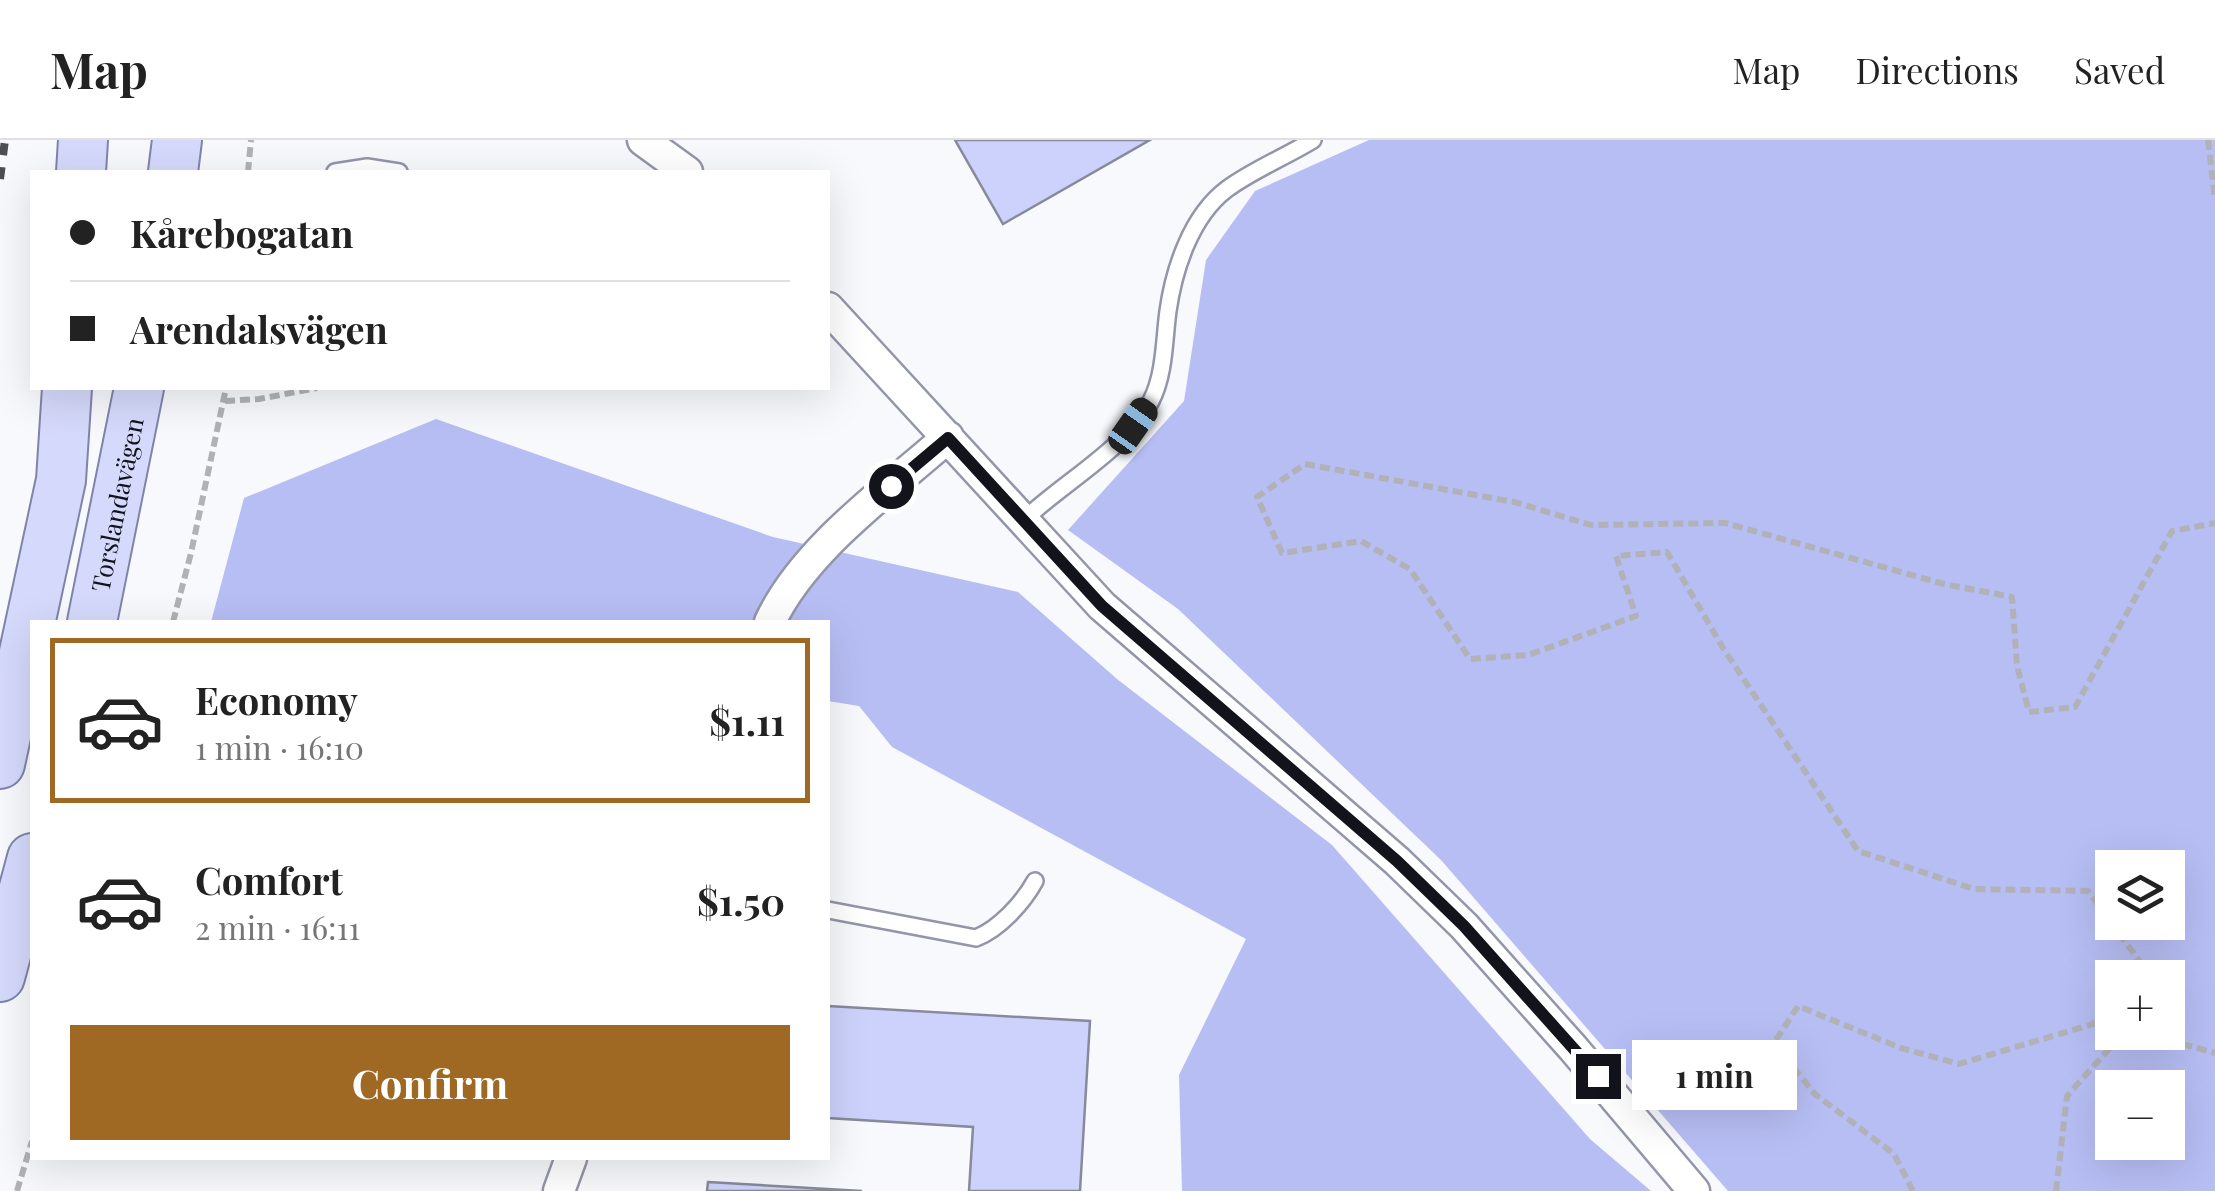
<!DOCTYPE html>
<meta charset="utf-8">
<style>
:root{--surface:#fff;--page:#f6f6f6;--text:#222;--muted:#767676;--line:#e0e0e0;--accent:#9f6923}
body{margin:0;font-family:"Playfair Display",serif;background:var(--page);color:var(--text);height:100vh;display:flex;flex-direction:column;font-size:38px;white-space:nowrap}
*{box-sizing:border-box;margin:0}
p{font-size:32px;color:var(--muted)}
.icon{flex:none;width:55px;height:55px;fill:none;stroke:currentColor;stroke-width:2;stroke-linecap:round;stroke-linejoin:round}
.map{position:relative;flex:1;overflow:hidden}
.panel{position:absolute;left:30px;top:480px;width:800px;height:540px;display:flex;flex-direction:column;background:var(--surface);border-radius:0px;box-shadow:0 10px 40px #0002}
.panel>*{flex:none}
.banner{position:absolute;left:30px;top:30px;width:800px;height:220px;border-radius:0px;box-shadow:0 10px 40px #0002;display:grid;align-content:center;height:220px;padding:0 40px;background:var(--surface)}
.tools{position:absolute;left:2095px;top:710px;display:grid;gap:20px}
.tools a{display:grid;place-items:center;width:90px;height:90px;border-radius:0px;background:var(--surface);box-shadow:0 10px 40px #0002;font-size:50px}
.end{position:absolute;width:45px;height:45px;margin:-22px;border:12px solid #13141b;background:#fff;box-shadow:0 0 0 5px #fff}
.from{border-radius:50%}
.bubble{position:absolute;height:70px;border-radius:0px;background:var(--surface);box-shadow:0 10px 40px #0002;font-size:32px;font-weight:700;line-height:70px;text-align:center}
.car{position:absolute;width:30px;height:60px;margin:-30px -15px;border-radius:12px;box-shadow:0 0 8px 2px #0007;background:linear-gradient(#222 24%,#8ab4d8 0 40%,#222 0 76%,#8ab4d8 0 86%,#222 0)}
.banner b{display:flex;align-items:center;gap:35px;height:95px;font-size:38px}
.banner b+b{border-top:2px solid var(--line)}
.banner i{width:25px;height:25px;background:var(--text)}
ul{padding:18px 0 0;list-style:none}
li{display:flex;align-items:center;gap:30px;height:165px;margin:0 20px 15px;padding:0 20px;border:5px solid transparent;border-radius:0px}
li div{flex:1}
li b{display:block;font-size:38px}
li em{font-style:normal;font-weight:700}
li.selected{border-color:var(--accent)}
li>.icon{width:90px;height:90px;stroke-width:1.5}
.primary-button{display:flex;gap:20px;margin-top:auto;padding:20px 40px}
.primary-button a{flex:1;height:115px;border-radius:0px;background:var(--accent);color:#fff;font-size:40px;font-weight:700;line-height:115px;text-align:center}
header{display:flex;align-items:center;gap:60px;box-sizing:border-box;height:140px;padding:0 50px;background:var(--surface);border-bottom:2px solid var(--line)}
header strong{font-size:48px}
nav{display:flex;gap:55px;margin-inline-start:auto;font-size:35px}
.map>svg:first-child{display:block}
.forest{fill:#b7bef4;fill-rule:evenodd}
.building{fill:#ccd2fb;stroke:#878a9b;stroke-width:2.5}
.lines{fill:none;stroke-linecap:round;stroke-linejoin:round}
.lane-casing{stroke:#9396a8;stroke-width:20}
.street-casing{stroke:#9396a8;stroke-width:35}
.primary-casing{stroke:#7f84ab;stroke-width:52}
.path{stroke:#b1b2b7;stroke-width:6;stroke-dasharray:10 5;stroke-linecap:butt}
.lane{stroke:#fff;stroke-width:15}
.street{stroke:#fff;stroke-width:30}
.primary{stroke:#d5d9fb;stroke-width:48}
.rail{stroke:#4d4e54;stroke-width:8;stroke-dasharray:12 12;stroke-linecap:butt}
.route{stroke:#13141b;stroke-width:12}
.labels{text-anchor:middle;dominant-baseline:central;stroke-width:10;stroke-linejoin:round;paint-order:stroke}
.street-label{font-size:25px;fill:#13141b;stroke:#fff}
</style>
<header>
<strong>Map</strong>
<nav><a>Map</a><a>Directions</a><a>Saved</a></nav>
</header>
<div class="map">
<svg width="2215" height="1051" viewBox="0 0 2215 1051">
<rect width="100%" height="100%" fill="#f8f9fd"/>
<path class="forest" d="M 1369,0 L 2215,0 L 2215,1051 L 1728,1051 L 1441,720 L 1178,469 L 1068,390 L 1184,261 L 1206,120 L 1255,51 ZM 2112,728 L 2168,728 L 2168,782 L 2112,782 ZM 2112,838 L 2168,838 L 2168,892 L 2112,892 ZM 2112,948 L 2168,948 L 2168,1002 L 2112,1002 Z
M 436,279 L 773,397 L 1018,452 L 1117,539 L 1332,705 L 1590,999 L 1651,1051 L 1182,1051 L 1179,935 L 1246,799 L 892,607 L 859,566 L 828,561 L 828,482 L 211,482 L 244,358 Z"/>
<path class="building" d="M 955,0 L 1150,0 L 1003,84 Z
M 828,866 L 1090,881 L 1080,1051 L 969,1051 L 973,987 L 828,978 Z
M 708,1042 L 862,1051 L 707,1051 Z"/>
<g class="lines">
<g class="lane-casing">
<path id="lane" d="M 335,32 L 367,27 L 399,32
M 1023,381 C 1063,342 1124,311 1151,261 C 1165,234 1164,200 1168,171 C 1174,129 1191,76 1227,49 C 1253,30 1285,17 1313,0
M 828,770 L 976,798 C 999,789 1023,763 1035,741"/>
</g>
<g class="street-casing">
<path id="street" d="M 643,0 L 687,32
M 828,168 L 1102,466 L 1397,721 L 1464,786 L 1573,908 L 1694,1051
M 770,482 C 804,409 888,350 948,297
M 559,1051 L 571,1018"/>
</g>
<g class="primary-casing">
<g id="primary">
<path d="M 81,32 L 83,0"/>
<path d="M 173,32 L 177,0"/>
<path id="s1" d="M 92,482 L 139,248"/>
<path d="M 0,624 L 61,340 L 67,248"/>
<path d="M 0,837 L 32,718"/>
</g>
</g>
<path class="path" d="M 2208,0 L 2215,60
M 248,32 L 251,0
M 225,261 L 259,259 L 317,248
M 173,482 L 191,413 L 226,248
M 2129,838 L 2140,822 L 2088,751 L 1974,749 L 1858,711 L 1723,508 L 1667,412 L 1616,416 L 1636,476 L 1528,515 L 1470,519 L 1410,429 L 1361,401 L 1282,413 L 1257,357 L 1305,324 L 1514,362 L 1591,385 L 1725,383 L 1944,444 L 2012,457 L 2017,526 L 2029,572 L 2075,567 L 2172,391 L 2215,383
M 2098,877 L 2112,883
M 2139,892 L 2215,913
M 17,1051 L 32,1001
M 1913,1051 L 1894,1014 L 1815,954 L 1774,903 L 1798,866 L 1901,908 L 1959,924 L 2093,884 L 2112,858
M 2056,1051 L 2067,956 L 2124,892"/>
<use href="#lane" class="lane"/>
<use href="#street" class="street"/>
<use href="#primary" class="primary"/>
<path class="rail" d="M 0,39 L 5,0"/>
</g>
<g class="lines">
<path class="route" d="M 891,346 L 948,298 L 1102,466 L 1397,721 L 1464,786 L 1598,936"/>
</g>
<g class="labels">
<g class="street-label">
<text stroke="none"><textPath href="#s1" startOffset="120">Torslandavägen</textPath></text>
</g>
</g>
</svg>
<div class="tools">
<a><svg class="icon" aria-label="layers" viewBox="0 0 24 24"><path d="M12 4l9 5-9 5-9-5zM3 14l9 5 9-5"/></svg></a>
<a>+</a>
<a>−</a>
</div>
<i class="end from" style="left:891px;top:346px"></i>
<i class="end" style="left:1598px;top:936px"></i>
<div class="bubble" style="left:1632px;top:900px;width:165px">1 min</div>
<i class="car" style="left:1133px;top:286px;rotate:35deg"></i>
<div class="banner">
<b><i class="from"></i>Kårebogatan</b>
<b><i></i>Arendalsvägen</b>
</div>
<section class="panel">
<ul>
<li class="selected"><svg class="icon" aria-label="car" viewBox="0 0 24 24"><path d="M5 17H2v-5l4-1 3-4h7l3 4 3 1v5h-3M9 17h6M6 11h13"/><circle cx="7" cy="17" r="2"/><circle cx="17" cy="17" r="2"/></svg><div><b>Economy</b><p>1 min · 16:10</p></div><em>$1.11</em></li>
<li><svg class="icon" aria-label="car" viewBox="0 0 24 24"><path d="M5 17H2v-5l4-1 3-4h7l3 4 3 1v5h-3M9 17h6M6 11h13"/><circle cx="7" cy="17" r="2"/><circle cx="17" cy="17" r="2"/></svg><div><b>Comfort</b><p>2 min · 16:11</p></div><em>$1.50</em></li>
</ul>
<div class="primary-button"><a>Confirm</a></div>
</section>
</div>
